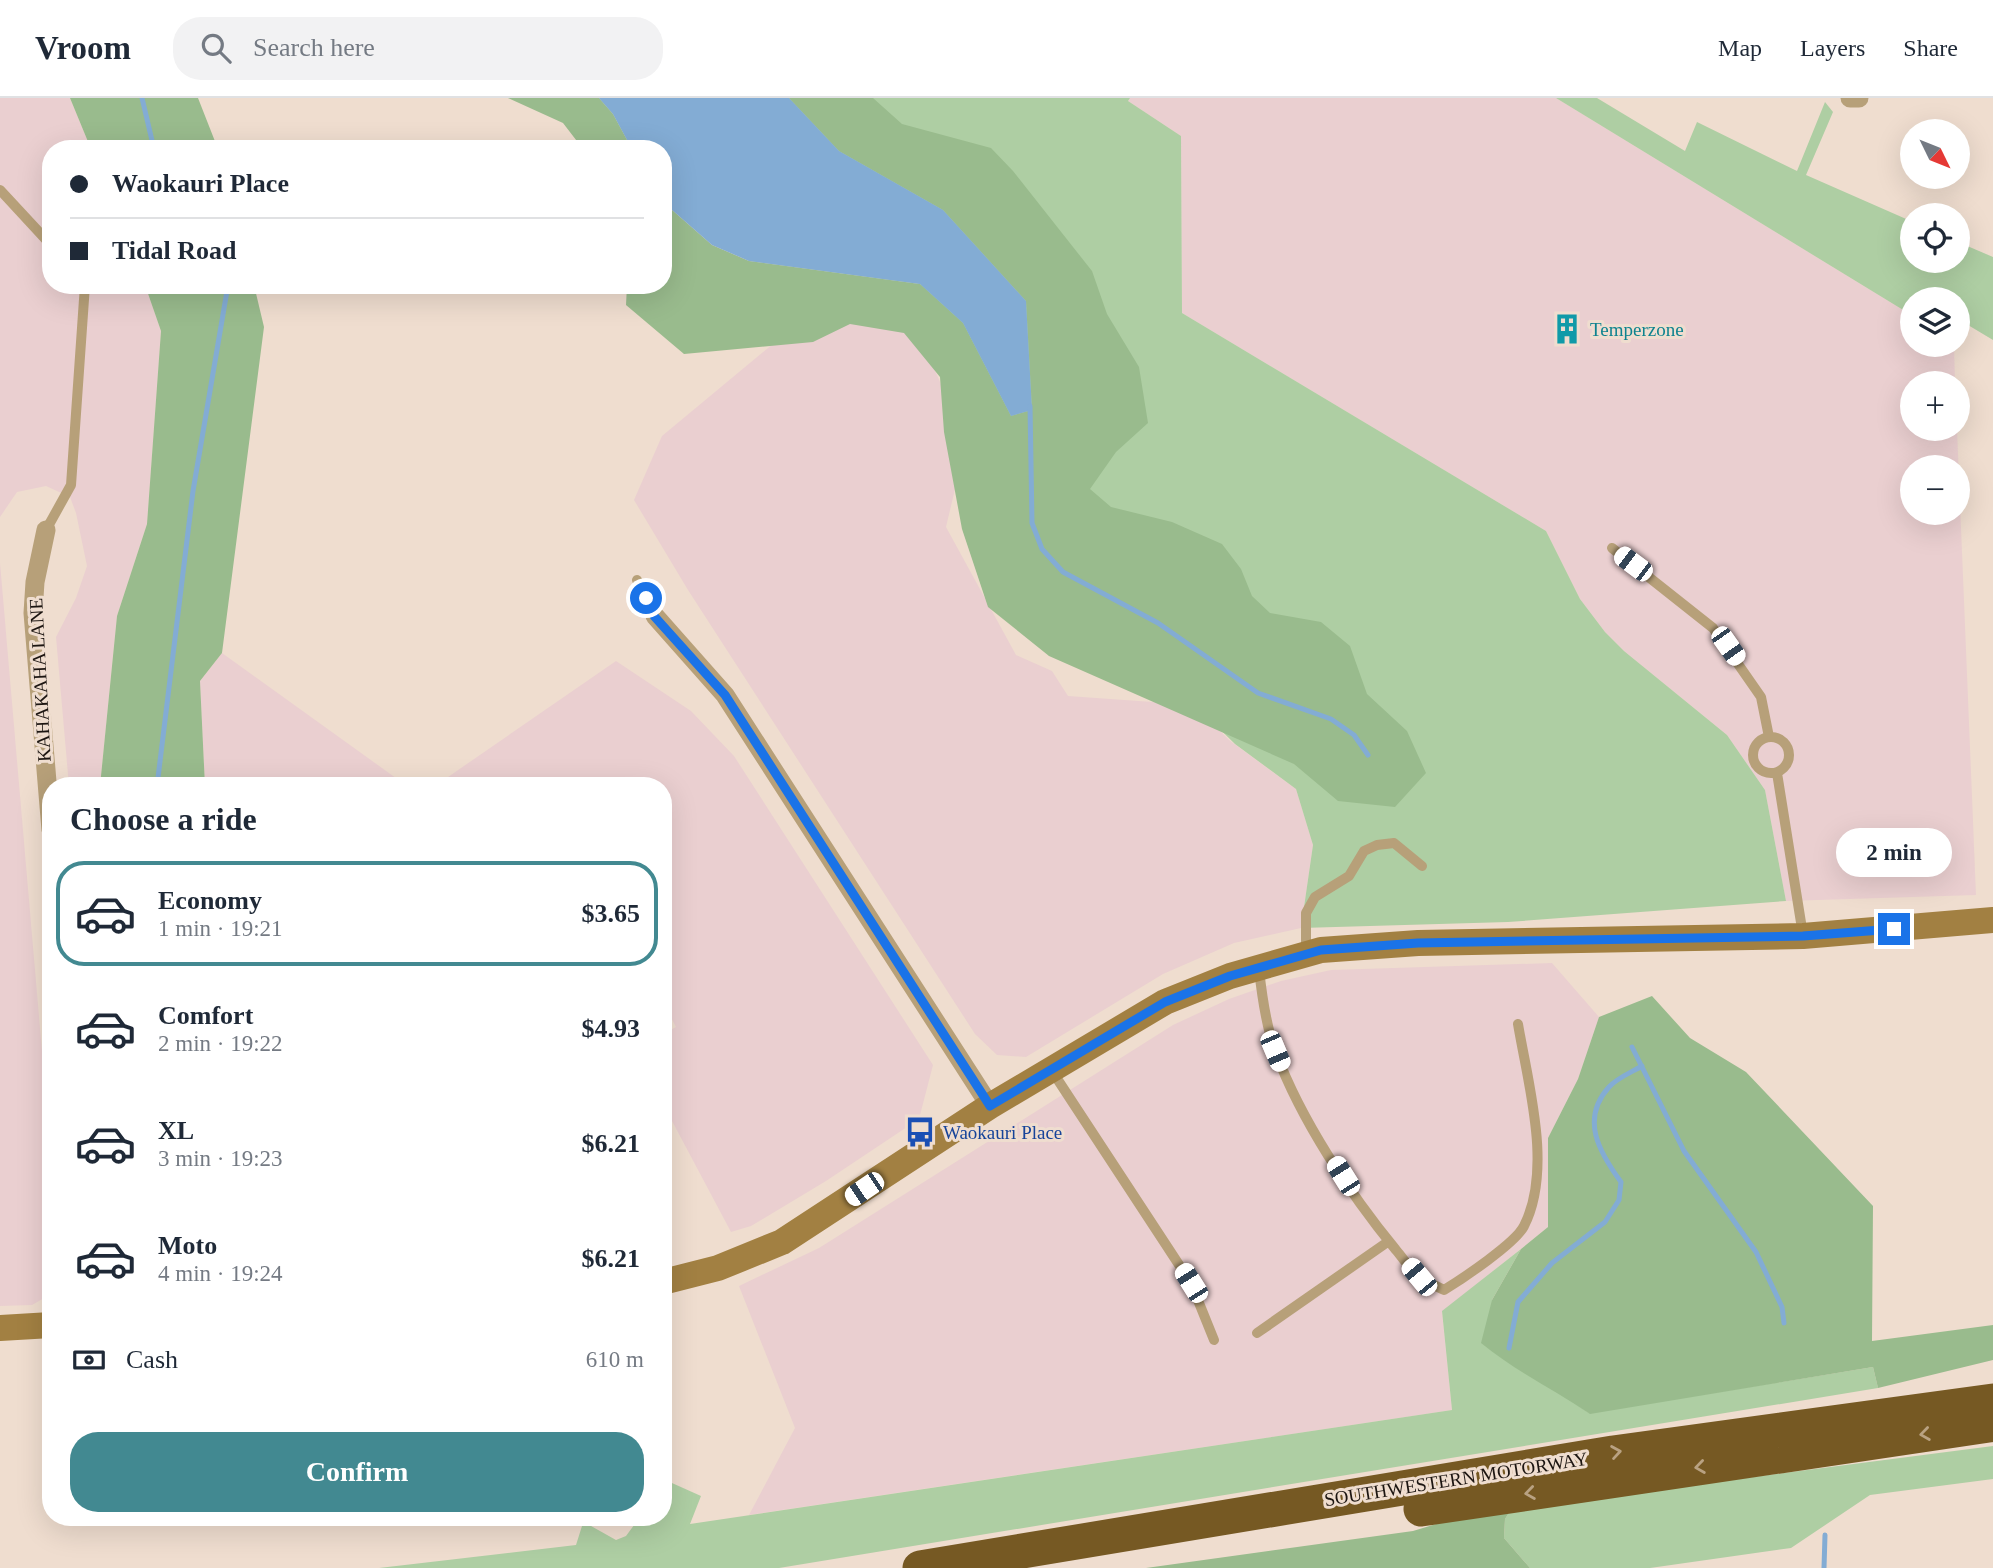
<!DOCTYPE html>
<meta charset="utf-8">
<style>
:root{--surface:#fff;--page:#f2f2f3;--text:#1f2937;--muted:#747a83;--line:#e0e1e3;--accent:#428991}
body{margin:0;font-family:"Times New Roman",serif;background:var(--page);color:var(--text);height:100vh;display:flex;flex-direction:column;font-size:26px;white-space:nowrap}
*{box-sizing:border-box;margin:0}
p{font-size:23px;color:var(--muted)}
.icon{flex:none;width:38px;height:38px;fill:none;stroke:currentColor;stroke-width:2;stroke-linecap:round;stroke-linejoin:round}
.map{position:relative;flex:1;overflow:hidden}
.drawer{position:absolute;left:42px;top:679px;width:630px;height:749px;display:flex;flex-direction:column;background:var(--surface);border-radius:28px;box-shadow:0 7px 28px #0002}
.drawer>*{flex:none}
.guide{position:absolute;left:42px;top:42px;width:630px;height:154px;border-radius:28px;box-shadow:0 7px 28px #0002;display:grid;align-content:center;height:154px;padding:0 28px;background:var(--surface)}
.needle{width:46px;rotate:133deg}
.buttons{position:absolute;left:1900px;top:21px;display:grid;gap:14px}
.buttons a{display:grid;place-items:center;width:70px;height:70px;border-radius:50%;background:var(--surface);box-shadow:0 7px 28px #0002;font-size:35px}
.end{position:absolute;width:32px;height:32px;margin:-16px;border:9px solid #1a73e8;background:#fff;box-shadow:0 0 0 4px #fff}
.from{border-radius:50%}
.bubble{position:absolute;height:49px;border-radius:24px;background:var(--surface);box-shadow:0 7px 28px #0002;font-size:23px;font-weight:700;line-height:49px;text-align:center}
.car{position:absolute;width:21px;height:42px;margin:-21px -10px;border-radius:9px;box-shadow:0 0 5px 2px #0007;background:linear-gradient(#fff 24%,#345 0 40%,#fff 0 76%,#345 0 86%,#fff 0)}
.guide b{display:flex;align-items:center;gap:24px;height:66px;font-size:26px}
.guide b+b{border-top:2px solid var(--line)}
.guide i{width:18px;height:18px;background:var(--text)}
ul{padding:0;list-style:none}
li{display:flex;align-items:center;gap:21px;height:105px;margin:0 14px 10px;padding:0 14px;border:4px solid transparent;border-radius:28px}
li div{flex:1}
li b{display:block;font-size:26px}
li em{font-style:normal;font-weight:700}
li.active{border-color:var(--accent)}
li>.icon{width:63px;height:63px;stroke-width:1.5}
h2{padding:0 28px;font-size:32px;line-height:84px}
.pay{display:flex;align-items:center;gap:18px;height:77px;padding:0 28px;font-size:26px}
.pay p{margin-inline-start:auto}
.action{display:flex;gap:14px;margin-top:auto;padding:14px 28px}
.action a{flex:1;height:80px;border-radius:28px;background:var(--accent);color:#fff;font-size:28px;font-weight:700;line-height:80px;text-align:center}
header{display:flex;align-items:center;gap:42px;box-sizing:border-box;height:98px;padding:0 35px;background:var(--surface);border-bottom:2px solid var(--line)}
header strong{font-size:33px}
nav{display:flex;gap:38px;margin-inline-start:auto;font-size:24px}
.search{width:490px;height:63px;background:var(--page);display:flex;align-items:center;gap:18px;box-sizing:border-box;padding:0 24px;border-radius:28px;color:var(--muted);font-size:26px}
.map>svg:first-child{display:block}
.industrial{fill:#eacfd0;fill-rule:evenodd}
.green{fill:#aecea3}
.forest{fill:#99bb8d}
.water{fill:#83acd4}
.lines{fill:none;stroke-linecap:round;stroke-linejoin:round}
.stream{stroke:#83acd4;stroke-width:5}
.lane{stroke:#b7a079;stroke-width:10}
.street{stroke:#b7a079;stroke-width:19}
.secondary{stroke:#a28042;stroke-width:26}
.highway{stroke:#765923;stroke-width:35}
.oneway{stroke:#b9a282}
.route{stroke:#1a73e8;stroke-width:9}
.labels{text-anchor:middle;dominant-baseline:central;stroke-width:6;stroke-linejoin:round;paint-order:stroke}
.culture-label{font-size:19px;fill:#0d838f;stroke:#efddcf;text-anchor:start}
.street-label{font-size:19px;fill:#1c1511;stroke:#efddcf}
.transit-label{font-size:19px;fill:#164399;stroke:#efddcf;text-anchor:start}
</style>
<header>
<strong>Vroom</strong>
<div class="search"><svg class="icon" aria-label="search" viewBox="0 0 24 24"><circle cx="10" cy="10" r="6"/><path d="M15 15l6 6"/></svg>Search here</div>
<nav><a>Map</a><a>Layers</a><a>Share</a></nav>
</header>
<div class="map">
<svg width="1993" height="1470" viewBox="0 0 1993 1470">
<rect width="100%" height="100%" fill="#efddcf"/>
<path class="industrial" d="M 0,0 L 70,0 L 91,51 L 51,51 L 51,187 L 145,187 L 161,233 L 147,426 L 117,518 L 100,688 L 69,688 L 56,539 L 76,500 L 87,468 L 76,415 L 70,399 L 46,388 L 17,394 L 0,419 Z
M 1130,0 L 1556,0 L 1913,218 L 1913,247 L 1954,247 L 1955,285 L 1913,285 L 1913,331 L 1957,331 L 1976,797 L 1786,803 L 1765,692 L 1727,637 L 1624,553 L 1605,534 L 1580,501 L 1546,433 L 1182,215 L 1181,38 L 1128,3 ZM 1913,369 L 1958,369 L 1958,415 L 1913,415 Z
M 908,209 L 966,345 L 946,429 L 1016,557 L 1052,573 L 1068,598 L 1195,607 L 1229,642 L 1296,691 L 1313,747 L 1301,830 L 1234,845 L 1163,876 L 1026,959 L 997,957 L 975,936 L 688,492 L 634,402 L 662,338 L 815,211 Z
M 0,465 L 51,1058 L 51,1196 L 32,1207 L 0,1208 Z
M 222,555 L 407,688 L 205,688 L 200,583 Z
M 616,563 L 691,613 L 734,658 L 933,967 L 919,1021 L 826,1083 L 751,1128 L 731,1134 L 663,1006 L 663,936 L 676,929 L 663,904 L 663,688 L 435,688 Z
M 1552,865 L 1599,919 L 1578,981 L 1548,1040 L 1548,1129 L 1442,1214 L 1452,1312 L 749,1417 L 795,1330 L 739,1188 L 819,1150 L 1173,927 L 1229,901 L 1281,883 L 1331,872 Z"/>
<path class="green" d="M 599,0 L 1130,0 L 1128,3 L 1181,38 L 1182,215 L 1546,433 L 1580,501 L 1605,534 L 1624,553 L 1727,637 L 1765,692 L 1786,803 L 1508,824 L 1301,830 L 1313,747 L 1296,691 L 1235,646 L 1195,607 L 920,186 L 749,163 L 663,104 L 663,51 L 632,51 L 613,16 Z
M 1556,0 L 1597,0 L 1685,53 L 1697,24 L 1797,73 L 1825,4 L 1833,14 L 1806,77 L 1913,124 L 1913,163 L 1958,163 L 1958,144 L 1993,159 L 1993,242 L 1958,221 L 1958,201 L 1913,201 L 1913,218 Z
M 1521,1151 L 1492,1202 L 1557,1293 L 1589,1315 L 1873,1269 L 1878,1290 L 779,1470 L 379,1470 L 576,1447 L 582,1428 L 564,1419 L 575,1419 L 616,1442 L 626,1438 L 640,1419 L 663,1419 L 663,1381 L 701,1398 L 690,1426 L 1452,1312 L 1442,1213 Z
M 1993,1348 L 1993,1381 L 1870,1397 L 1791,1450 L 1650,1470 L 1530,1470 L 1504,1440 L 1505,1421 L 1512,1410 Z"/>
<path class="forest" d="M 70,0 L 198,0 L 218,51 L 91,51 Z
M 508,0 L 599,0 L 613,16 L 632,51 L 583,51 L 563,25 Z
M 789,0 L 873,0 L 902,26 L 991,50 L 1013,73 L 1092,173 L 1107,216 L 1139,269 L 1148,325 L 1116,354 L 1090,391 L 1111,409 L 1172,424 L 1222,446 L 1241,471 L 1252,498 L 1270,515 L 1321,524 L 1350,548 L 1367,596 L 1407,633 L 1426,675 L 1395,709 L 1338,703 L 1294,666 L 1049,558 L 988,509 L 962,431 L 944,334 L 940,279 L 904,235 L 850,226 L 813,244 L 684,256 L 626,207 L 627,187 L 663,187 L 663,104 L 712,147 L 749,163 L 920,186 L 963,225 L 1011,318 L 1032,312 L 1026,203 L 943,112 L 839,53 Z
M 145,187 L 254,187 L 264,229 L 222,555 L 200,583 L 205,688 L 100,688 L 117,518 L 147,426 L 161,233 Z
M 1652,898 L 1690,940 L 1746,974 L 1873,1108 L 1872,1243 L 1993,1227 L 1993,1262 L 1878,1290 L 1873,1269 L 1590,1316 C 1553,1291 1515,1273 1481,1245 L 1492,1202 L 1521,1151 L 1548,1129 L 1548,1040 L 1578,981 L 1599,919 Z
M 1489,1410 L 1512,1410 L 1505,1421 L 1504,1440 L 1530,1470 L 1146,1470 L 1413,1433 Z"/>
<path class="water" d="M 599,0 L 789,0 L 839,53 L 943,112 L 1026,203 L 1032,312 L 1011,318 L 963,225 L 920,186 L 749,163 L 712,147 L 663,104 L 663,51 L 632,51 L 613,16 Z"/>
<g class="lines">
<path class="stream" d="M 142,0 L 154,51
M 1030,308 L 1032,425 L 1042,451 L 1063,474 L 1158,525 L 1258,595 L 1331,621 L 1354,637 L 1368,657
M 157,688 L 193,393 L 228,187
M 1632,949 L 1684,1053 L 1756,1154 L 1782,1209 L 1784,1225
M 1509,1250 L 1518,1204 L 1552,1165 L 1605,1124 L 1619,1102 L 1621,1084 C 1599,1054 1580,1021 1609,989 C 1617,980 1632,974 1642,968
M 1824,1470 L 1825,1437"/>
<path class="lane" d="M 0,92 L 51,147
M 46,432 L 71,387 L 85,187
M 1612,450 L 1713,530 L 1761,599 L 1769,639
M 637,482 L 655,518
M1753 657a18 18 0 1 1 36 0a18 18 0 1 1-36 0Z
M 1777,675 L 1803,837
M 1306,854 L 1306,815 L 1315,799 L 1349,778 L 1364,753 L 1377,747 L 1394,745 L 1422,768
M 1259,871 C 1262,899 1266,929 1276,955 C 1301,1022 1350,1096 1396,1152 C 1403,1160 1411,1173 1420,1180 C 1428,1185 1437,1188 1444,1192 C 1462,1181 1516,1145 1524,1128 C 1553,1071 1528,986 1518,926
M 1052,973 L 1191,1185 L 1214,1242
M 1257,1235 L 1389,1143"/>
<path class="street" d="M 1850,0 L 1859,0
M 46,432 L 35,484 L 33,515 L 51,732
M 655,518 L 725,597 L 990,1008"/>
<path class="secondary" d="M 663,1184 L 718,1170 L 782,1144 L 990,1008 L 1165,904 L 1230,878 L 1321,852 L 1418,845 L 1803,838 L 1993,822
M 0,1230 L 51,1227"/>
<path class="highway" d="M 1421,1411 L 1989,1327
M 920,1470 L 1613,1355 L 1993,1303"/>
</g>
<defs><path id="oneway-chevron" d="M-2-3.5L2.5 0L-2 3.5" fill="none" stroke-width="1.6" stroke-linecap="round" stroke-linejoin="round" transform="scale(1.75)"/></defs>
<g class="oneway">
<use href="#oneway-chevron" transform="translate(1925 1336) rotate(172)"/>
<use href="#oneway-chevron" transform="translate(1616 1354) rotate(-9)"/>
<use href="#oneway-chevron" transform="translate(1700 1369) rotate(172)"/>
<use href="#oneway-chevron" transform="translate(1530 1395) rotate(172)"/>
</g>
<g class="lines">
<path class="route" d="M 646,500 L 654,518 L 725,597 L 990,1008 L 1165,904 L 1230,878 L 1321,852 L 1418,845 L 1803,838 L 1894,831"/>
</g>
<defs>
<g id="building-bare" transform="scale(2.415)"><path d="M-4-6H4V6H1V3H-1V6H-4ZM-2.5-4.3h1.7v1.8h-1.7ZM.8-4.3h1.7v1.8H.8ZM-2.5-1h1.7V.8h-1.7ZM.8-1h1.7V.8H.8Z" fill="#0f9aa8" stroke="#efddcf" stroke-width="2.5" paint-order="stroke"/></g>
<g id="bus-bare" transform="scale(2.415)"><path d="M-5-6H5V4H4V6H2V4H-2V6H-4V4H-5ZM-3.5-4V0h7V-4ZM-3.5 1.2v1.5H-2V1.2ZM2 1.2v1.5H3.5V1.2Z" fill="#1a4fb4" stroke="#efddcf" stroke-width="2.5" paint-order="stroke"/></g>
</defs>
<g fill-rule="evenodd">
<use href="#building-bare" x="1567" y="231"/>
<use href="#bus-bare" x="920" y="1034"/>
</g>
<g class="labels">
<g class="culture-label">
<text x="1590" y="231">Temperzone</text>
</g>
<g class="street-label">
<text transform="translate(40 582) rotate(-93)">KAHAKAHA LANE</text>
<text transform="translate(1456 1381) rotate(-9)">SOUTHWESTERN MOTORWAY</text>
</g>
<g class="transit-label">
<text x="943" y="1034">Waokauri Place</text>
</g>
</g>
</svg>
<div class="buttons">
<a><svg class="needle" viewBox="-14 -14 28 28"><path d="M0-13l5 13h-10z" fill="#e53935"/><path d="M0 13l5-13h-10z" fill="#747a83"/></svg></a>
<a><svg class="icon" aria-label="locate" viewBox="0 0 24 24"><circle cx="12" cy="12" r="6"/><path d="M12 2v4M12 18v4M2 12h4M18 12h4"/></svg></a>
<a><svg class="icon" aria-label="layers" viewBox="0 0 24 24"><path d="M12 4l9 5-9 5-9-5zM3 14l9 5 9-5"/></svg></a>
<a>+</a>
<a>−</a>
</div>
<i class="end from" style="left:646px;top:500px"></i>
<i class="end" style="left:1894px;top:831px"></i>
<div class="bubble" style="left:1836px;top:730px;width:116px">2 min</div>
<i class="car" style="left:1633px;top:466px;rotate:307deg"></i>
<i class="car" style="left:1728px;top:548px;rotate:145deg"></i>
<i class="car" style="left:1275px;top:953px;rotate:157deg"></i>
<i class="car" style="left:1343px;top:1078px;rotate:328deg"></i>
<i class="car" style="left:864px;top:1091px;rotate:236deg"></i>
<i class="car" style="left:1419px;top:1179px;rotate:320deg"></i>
<i class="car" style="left:1191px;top:1185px;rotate:328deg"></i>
<div class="guide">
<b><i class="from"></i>Waokauri Place</b>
<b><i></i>Tidal Road</b>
</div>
<section class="drawer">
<h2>Choose a ride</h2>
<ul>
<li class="active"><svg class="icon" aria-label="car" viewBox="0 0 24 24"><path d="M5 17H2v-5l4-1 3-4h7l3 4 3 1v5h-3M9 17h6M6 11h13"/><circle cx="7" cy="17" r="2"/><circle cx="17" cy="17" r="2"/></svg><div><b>Economy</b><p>1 min · 19:21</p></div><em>$3.65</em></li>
<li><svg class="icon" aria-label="car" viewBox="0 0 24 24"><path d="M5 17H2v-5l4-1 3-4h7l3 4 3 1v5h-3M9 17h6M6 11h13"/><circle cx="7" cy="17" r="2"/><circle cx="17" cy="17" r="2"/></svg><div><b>Comfort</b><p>2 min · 19:22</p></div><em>$4.93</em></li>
<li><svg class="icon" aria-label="car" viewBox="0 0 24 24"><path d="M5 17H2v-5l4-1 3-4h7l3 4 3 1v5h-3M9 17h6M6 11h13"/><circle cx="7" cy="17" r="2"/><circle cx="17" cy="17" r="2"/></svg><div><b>XL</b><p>3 min · 19:23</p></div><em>$6.21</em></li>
<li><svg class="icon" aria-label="car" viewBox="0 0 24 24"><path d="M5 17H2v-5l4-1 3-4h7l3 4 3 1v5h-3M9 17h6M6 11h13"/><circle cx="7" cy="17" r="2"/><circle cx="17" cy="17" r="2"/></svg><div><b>Moto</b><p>4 min · 19:24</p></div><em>$6.21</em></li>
</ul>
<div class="pay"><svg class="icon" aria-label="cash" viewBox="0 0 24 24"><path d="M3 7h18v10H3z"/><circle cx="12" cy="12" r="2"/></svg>Cash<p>610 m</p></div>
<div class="action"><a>Confirm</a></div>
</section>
</div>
